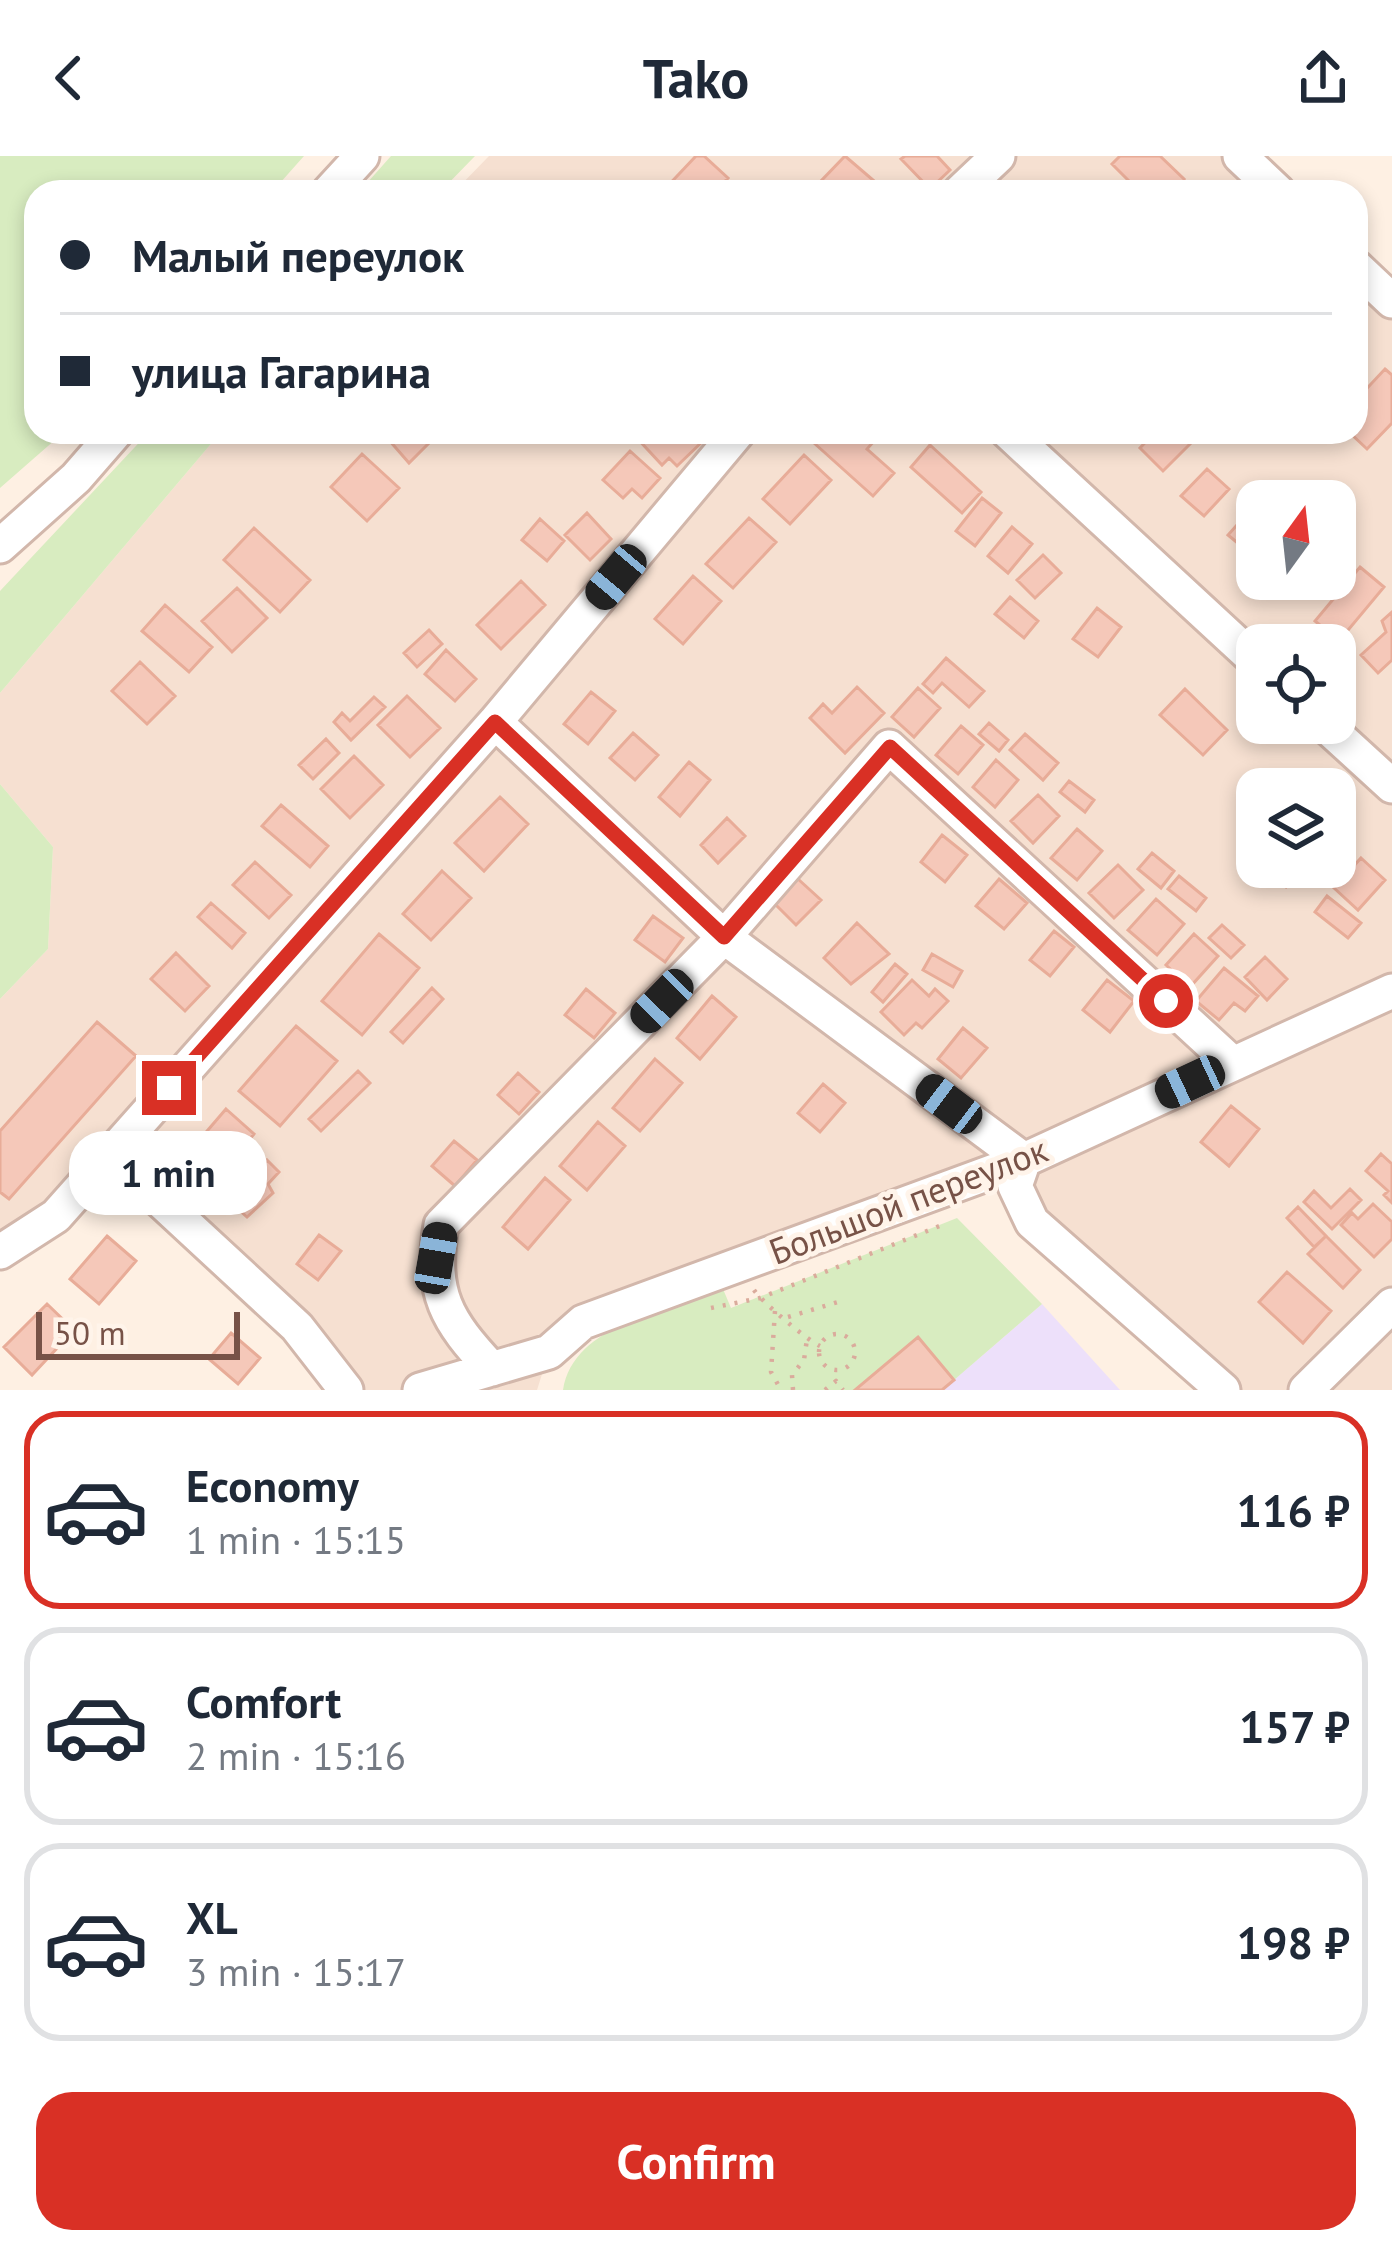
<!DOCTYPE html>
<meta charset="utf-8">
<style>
:root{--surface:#fff;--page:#f2f2f3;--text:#1f2937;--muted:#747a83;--line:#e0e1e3;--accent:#d93025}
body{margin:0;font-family:"PT Sans",sans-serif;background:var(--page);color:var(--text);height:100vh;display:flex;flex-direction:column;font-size:45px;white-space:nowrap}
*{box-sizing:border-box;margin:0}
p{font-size:39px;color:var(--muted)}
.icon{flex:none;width:66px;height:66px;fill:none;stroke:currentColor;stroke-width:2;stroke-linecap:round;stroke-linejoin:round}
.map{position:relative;height:1234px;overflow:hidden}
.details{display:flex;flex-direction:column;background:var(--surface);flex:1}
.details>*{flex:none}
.top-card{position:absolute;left:24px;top:24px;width:1344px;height:264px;border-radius:36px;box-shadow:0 6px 18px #0003;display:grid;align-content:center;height:264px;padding:0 36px;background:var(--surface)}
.needle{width:78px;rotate:15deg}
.fabs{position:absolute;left:1236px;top:324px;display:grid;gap:24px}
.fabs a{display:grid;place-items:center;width:120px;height:120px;border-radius:24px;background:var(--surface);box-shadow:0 6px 18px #0003;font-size:60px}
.scale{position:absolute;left:36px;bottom:30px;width:204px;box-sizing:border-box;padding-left:12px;border:6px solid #775247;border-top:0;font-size:33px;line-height:42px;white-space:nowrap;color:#775247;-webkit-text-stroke:9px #fff4ea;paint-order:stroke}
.end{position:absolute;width:54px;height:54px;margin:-27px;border:15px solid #d93025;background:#fff;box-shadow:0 0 0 6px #fff}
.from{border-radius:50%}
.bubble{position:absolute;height:84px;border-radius:36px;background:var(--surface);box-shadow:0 6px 18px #0003;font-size:39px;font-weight:700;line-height:84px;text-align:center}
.car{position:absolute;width:36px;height:72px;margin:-36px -18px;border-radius:15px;box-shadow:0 0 9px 3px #0007;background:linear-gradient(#222 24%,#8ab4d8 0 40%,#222 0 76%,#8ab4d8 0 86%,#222 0)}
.top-card b{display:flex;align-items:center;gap:42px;height:114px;font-size:45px}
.top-card b+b{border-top:3px solid var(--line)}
.top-card i{width:30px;height:30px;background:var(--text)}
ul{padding:21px 0 0;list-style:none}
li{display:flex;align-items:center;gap:36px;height:198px;margin:0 24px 18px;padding:0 12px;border:6px solid var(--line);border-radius:36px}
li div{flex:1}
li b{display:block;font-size:45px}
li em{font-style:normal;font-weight:700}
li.on{border-color:var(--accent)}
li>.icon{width:108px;height:108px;stroke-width:1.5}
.button{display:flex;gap:24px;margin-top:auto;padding:24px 36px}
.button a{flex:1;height:138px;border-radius:36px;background:var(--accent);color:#fff;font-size:48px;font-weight:700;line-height:138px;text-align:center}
header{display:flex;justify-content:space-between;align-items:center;height:156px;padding:0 36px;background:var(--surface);font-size:54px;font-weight:700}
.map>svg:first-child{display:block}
.residential{fill:#f6e0d1;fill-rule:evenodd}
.education{fill:#ede0fa}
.green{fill:#d8ecc0}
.building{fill:#f5c8b9;stroke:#e8ac98;stroke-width:3}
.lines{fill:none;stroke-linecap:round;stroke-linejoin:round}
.minor-casing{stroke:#d2b7ab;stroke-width:39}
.path{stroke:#daab9c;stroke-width:4.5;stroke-dasharray:3 9;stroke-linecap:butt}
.minor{stroke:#fff;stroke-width:33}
.route{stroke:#d93025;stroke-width:15}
.labels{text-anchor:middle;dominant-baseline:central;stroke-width:10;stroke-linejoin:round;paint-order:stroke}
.street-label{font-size:36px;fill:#775247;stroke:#fff4ea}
</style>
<header><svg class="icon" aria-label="back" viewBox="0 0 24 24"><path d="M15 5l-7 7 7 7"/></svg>Tako<svg class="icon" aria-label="share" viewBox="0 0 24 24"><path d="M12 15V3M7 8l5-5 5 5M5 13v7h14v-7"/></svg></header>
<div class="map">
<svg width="1392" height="1234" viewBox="0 0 1392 1234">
<rect width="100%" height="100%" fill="#fef0e3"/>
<path class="residential" d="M 489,0 L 1240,0 L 1278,36 L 454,36 Z
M 1356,111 L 1392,145 L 1392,1234 L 1223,1234 L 1051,1087 L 1017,1016 L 549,1196 L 537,1234 L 346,1234 L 110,999 L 0,1096 L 0,843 L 48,793 L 53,691 L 0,628 L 0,537 L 221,276 L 1356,276 ZM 1257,345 L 1335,345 L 1335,423 L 1257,423 ZM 1257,489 L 1335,489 L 1335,567 L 1257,567 ZM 1257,633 L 1335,633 L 1335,711 L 1257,711 Z"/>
<path class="education" d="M 1042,1148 L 1120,1234 L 942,1234 Z"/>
<path class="green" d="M 0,0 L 304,0 L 272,36 L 36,36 L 36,276 L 64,276 L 0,332 Z
M 391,0 L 475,0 L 440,36 L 359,36 Z
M 149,276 L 221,276 L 0,537 L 0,435 Z
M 0,628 L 53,691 L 48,793 L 0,843 Z
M 957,1062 L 1042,1148 L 954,1224 L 918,1182 L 855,1234 L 563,1234 C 573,1168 669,1154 723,1133 L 731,1152 Z"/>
<path class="building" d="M 696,0 L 704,0 L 728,22 L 715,36 L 662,36 Z
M 845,0 L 887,36 L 833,36 L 821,25 Z
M 905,0 L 937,0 L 950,14 L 930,33 L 901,3 Z
M 1120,0 L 1160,0 L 1184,23 L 1171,36 L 1140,36 L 1112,8 Z
M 1385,213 L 1392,219 L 1392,267 L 1367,293 L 1349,276 L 1356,276 L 1356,244 Z
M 382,276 L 440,276 L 409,307 Z
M 641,276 L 696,276 L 704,284 L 677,310 L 669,302 L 662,309 L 636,281 Z
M 824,276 L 882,276 L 867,293 L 894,317 L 873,340 L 814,287 Z
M 1155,276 L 1202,276 L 1163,315 L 1140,292 Z
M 930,289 L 981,336 L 962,357 L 911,311 Z
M 630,295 L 660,322 L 642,342 L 632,333 L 623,342 L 603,324 Z
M 362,298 L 399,332 L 367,365 L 331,331 Z
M 804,299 L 831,324 L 790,368 L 763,343 Z
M 1207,313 L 1229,333 L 1204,360 L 1181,340 Z
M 982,342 L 1001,357 L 975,390 L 956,375 Z
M 1253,351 L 1257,354 L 1257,403 L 1228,379 Z
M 587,357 L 611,383 L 590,404 L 565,379 Z
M 749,362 L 776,386 L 733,432 L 706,408 Z
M 540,363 L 564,385 L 547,405 L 522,384 Z
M 1012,371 L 1032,388 L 1008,417 L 988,400 Z
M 254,372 L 310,424 L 280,456 L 224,404 Z
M 1043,399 L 1061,417 L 1035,442 L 1017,424 Z
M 1360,411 L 1384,431 L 1339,485 L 1315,465 Z
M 693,420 L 721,445 L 683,488 L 655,463 Z
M 1276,423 L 1310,423 L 1294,440 Z
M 521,425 L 545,449 L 501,493 L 477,469 Z
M 237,432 L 267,462 L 232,496 L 202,465 Z
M 1010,441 L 1038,465 L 1024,482 L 995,458 Z
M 165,449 L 212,491 L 189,516 L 142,475 Z
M 1097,452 L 1121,471 L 1098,501 L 1073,483 Z
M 1392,456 L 1392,504 L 1378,517 L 1361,499 L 1386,476 L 1382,465 Z
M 429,474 L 442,488 L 417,511 L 404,497 Z
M 446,494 L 476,523 L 455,545 L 425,518 Z
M 946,502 L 984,535 L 969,551 L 942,527 L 933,537 L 923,528 Z
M 140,506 L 175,540 L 147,568 L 112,535 Z
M 857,531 L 884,557 L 845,597 L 810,562 L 823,548 L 832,557 Z
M 918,532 L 940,552 L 914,581 L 892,561 Z
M 1185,533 L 1227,574 L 1203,599 L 1160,559 Z
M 591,536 L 615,555 L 588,588 L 564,568 Z
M 407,540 L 440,572 L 410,601 L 378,569 Z
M 374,541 L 385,551 L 351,584 L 334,566 L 342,557 L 350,565 Z
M 989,567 L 1008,584 L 999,595 L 979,578 Z
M 961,570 L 983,589 L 958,618 L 936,599 Z
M 633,577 L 658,599 L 635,624 L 610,602 Z
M 1025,578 L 1058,607 L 1043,624 L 1010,594 Z
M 326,583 L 339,597 L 313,623 L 299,609 Z
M 354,600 L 383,629 L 350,662 L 321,633 Z
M 996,604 L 1018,624 L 995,651 L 973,631 Z
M 689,606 L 710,624 L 680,660 L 659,641 Z
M 1069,625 L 1094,644 L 1085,656 L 1060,636 Z
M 1038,639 L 1059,660 L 1033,687 L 1011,665 Z
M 500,641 L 528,668 L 484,715 L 455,687 Z
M 281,649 L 328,690 L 310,711 L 262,670 Z
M 727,662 L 745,680 L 718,707 L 701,689 Z
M 1077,673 L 1102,695 L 1077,724 L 1051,702 Z
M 942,679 L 967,699 L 945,726 L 921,706 Z
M 1152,697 L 1174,715 L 1161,732 L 1138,713 Z
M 1361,702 L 1385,724 L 1358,754 L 1334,732 Z
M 255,706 L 291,739 L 269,762 L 233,729 Z
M 1118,709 L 1143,734 L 1114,762 L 1089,737 Z
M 1262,711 L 1288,711 L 1297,719 L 1286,731 Z
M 442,715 L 471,742 L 431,784 L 403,758 Z
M 1179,720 L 1206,742 L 1196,755 L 1168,733 Z
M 798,723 L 821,744 L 796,769 L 774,747 Z
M 999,723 L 1027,747 L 1004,773 L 976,750 Z
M 1327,740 L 1361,767 L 1348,782 L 1315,756 Z
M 1156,743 L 1184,768 L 1157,799 L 1128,774 Z
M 211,747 L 245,777 L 232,792 L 198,761 Z
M 653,760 L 683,782 L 665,806 L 635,784 Z
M 857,767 L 889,798 L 851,828 L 824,802 Z
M 1222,769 L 1244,789 L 1231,802 L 1209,782 Z
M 1054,775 L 1074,791 L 1050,820 L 1030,804 Z
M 379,778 L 419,812 L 362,879 L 322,845 Z
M 1194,778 L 1218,800 L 1190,831 L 1166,809 Z
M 176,797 L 209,830 L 185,855 L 151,823 Z
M 932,798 L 962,815 L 953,831 L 923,814 Z
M 1265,801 L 1287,823 L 1267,844 L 1245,821 Z
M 895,808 L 907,818 L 883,846 L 872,836 Z
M 1224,812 L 1258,840 L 1245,855 L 1234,847 L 1219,864 L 1196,845 Z
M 912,824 L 929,840 L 935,833 L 948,845 L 922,872 L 916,867 L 904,879 L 881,856 Z
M 1107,824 L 1134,845 L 1110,876 L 1083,854 Z
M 432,832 L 443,843 L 403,887 L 391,876 Z
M 586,833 L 615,857 L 594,882 L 565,859 Z
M 712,840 L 736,861 L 700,903 L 677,882 Z
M 97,866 L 136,900 L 9,1043 L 0,1036 L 0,975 Z
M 296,870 L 337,905 L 280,970 L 239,935 Z
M 963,872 L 987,892 L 961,922 L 938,903 Z
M 655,903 L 682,927 L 640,975 L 613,952 Z
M 358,915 L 370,927 L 321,975 L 309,963 Z
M 518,917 L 539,936 L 519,958 L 498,939 Z
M 823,928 L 845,947 L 820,976 L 798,957 Z
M 1231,950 L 1259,973 L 1229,1010 L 1201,986 Z
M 226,953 L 254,978 L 212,1028 L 183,1003 Z
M 598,966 L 625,990 L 587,1034 L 560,1010 Z
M 454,985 L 477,1004 L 455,1030 L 432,1010 Z
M 1381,998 L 1392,1008 L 1392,1047 L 1384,1039 L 1388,1035 L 1366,1015 Z
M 267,1004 L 279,1016 L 268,1028 L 273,1037 L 247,1061 L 229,1045 Z
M 545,1022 L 570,1044 L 528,1093 L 503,1071 Z
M 1350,1033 L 1361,1044 L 1332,1073 L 1304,1046 L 1314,1035 L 1331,1052 Z
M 1373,1048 L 1392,1066 L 1392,1083 L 1374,1101 L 1341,1069 L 1352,1057 L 1358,1063 Z
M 1298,1051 L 1326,1080 L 1314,1091 L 1287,1062 Z
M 319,1079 L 341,1095 L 318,1124 L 297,1108 Z
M 107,1080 L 136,1105 L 99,1148 L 70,1123 Z
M 1326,1080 L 1360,1114 L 1343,1132 L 1308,1098 Z
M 1287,1116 L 1331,1155 L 1303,1187 L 1259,1146 Z
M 47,1148 L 74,1174 L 32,1219 L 4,1191 Z
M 231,1177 L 260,1202 L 238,1228 L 209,1203 Z
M 918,1181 L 954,1224 L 942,1234 L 855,1234 Z"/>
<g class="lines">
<g class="minor-casing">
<path id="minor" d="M 1240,0 L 1278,36
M 329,36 L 362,0
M 960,36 L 998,0
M 1356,111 L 1392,145
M 1008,276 L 1257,506
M 0,390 L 76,322 L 116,276
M 495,566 L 724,781 L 1024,1004
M 1323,567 L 1392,630
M 110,998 L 297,1171 L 346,1234
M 1024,1004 L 1015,1030 L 1032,1066 L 1223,1234
M 0,1096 L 56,1060 L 495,566 L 738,276
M 492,1213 C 446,1164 430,1138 441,1069 L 724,781 L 889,591 L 1232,907
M 420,1234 L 549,1196 L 583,1166 L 1024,1004 L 1392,835
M 1306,1234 L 1392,1149"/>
</g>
<path class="path" d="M 754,1134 C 762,1146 807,1184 820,1190
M 711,1152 L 760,1142 L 947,1067
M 775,1155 L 771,1216 L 781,1234
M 788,1161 L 838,1146
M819 1196a18 18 0 1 1 36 0a18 18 0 1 1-36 0Z
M 793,1234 L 792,1219 L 804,1204 L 807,1183
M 825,1234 L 836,1225 L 843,1234"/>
<use href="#minor" class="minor"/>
</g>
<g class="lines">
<path class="route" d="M 169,932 L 495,566 L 724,781 L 890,591 L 1166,845"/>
</g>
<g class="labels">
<g class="street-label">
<text transform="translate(908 1044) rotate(-21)">Большой переулок</text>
</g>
</g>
</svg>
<div class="fabs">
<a><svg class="needle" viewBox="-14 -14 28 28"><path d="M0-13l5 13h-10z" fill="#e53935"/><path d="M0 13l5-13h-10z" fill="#747a83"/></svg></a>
<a><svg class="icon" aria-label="locate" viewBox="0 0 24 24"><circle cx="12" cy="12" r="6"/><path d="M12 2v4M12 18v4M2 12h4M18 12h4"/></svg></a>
<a><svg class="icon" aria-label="layers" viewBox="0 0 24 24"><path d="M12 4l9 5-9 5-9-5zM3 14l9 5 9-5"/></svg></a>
</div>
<div class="scale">50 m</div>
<i class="end from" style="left:1166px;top:845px"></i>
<i class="end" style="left:169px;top:932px"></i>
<div class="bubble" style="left:69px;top:975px;width:198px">1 min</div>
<i class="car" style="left:616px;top:421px;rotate:220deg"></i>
<i class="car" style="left:662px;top:845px;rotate:224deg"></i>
<i class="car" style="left:1190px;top:926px;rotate:245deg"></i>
<i class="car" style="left:949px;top:948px;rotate:307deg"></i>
<i class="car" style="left:436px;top:1102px;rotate:10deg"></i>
<div class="top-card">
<b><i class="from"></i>Малый переулок</b>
<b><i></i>улица Гагарина</b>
</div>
</div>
<section class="details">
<ul>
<li class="on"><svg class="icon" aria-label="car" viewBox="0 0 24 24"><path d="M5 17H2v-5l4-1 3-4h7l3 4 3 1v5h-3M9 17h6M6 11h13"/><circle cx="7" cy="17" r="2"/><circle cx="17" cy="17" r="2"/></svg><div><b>Economy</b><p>1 min · 15:15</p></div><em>116 ₽</em></li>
<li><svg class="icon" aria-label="car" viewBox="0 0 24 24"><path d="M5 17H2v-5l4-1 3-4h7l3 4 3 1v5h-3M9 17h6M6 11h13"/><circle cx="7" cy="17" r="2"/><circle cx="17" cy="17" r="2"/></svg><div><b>Comfort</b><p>2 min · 15:16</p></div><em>157 ₽</em></li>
<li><svg class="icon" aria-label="car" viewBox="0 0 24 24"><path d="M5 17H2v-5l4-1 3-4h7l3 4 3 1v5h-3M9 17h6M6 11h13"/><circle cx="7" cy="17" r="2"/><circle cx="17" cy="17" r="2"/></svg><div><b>XL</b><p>3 min · 15:17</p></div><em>198 ₽</em></li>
</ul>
<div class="button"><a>Confirm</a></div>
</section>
